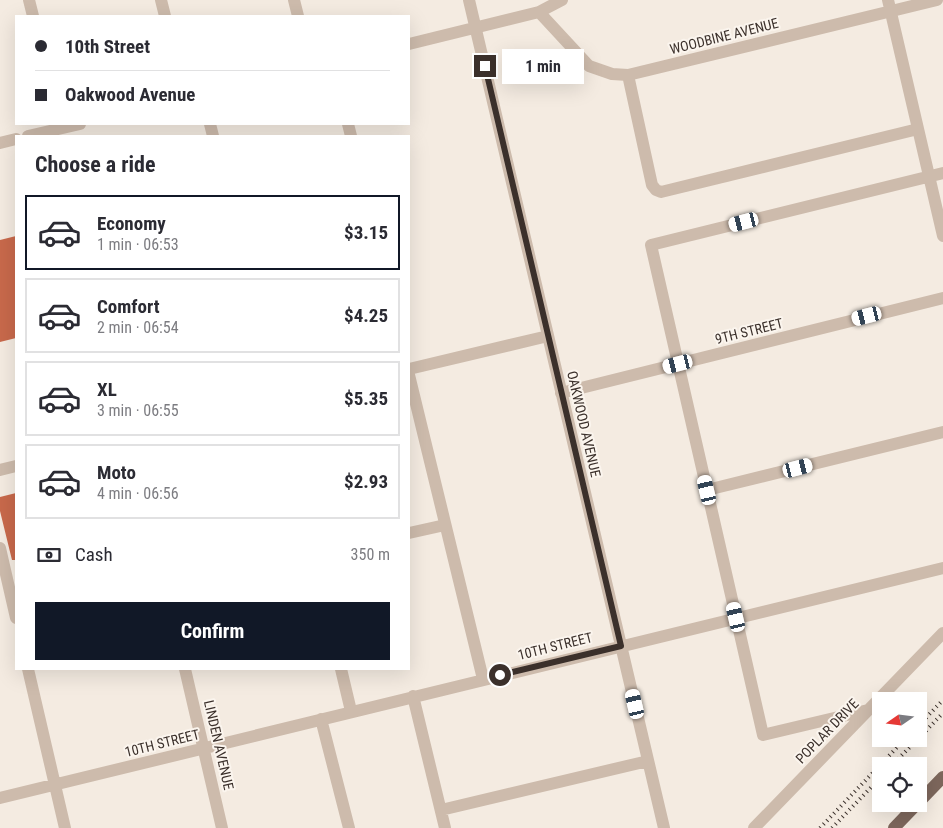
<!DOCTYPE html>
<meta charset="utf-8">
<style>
:root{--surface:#fff;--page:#f2f2f3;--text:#2b2b33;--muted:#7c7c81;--line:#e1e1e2;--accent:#111827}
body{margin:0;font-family:"Roboto Condensed",sans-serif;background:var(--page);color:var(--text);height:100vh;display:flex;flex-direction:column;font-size:19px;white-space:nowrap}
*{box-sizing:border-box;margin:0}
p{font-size:16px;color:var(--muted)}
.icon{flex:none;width:28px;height:28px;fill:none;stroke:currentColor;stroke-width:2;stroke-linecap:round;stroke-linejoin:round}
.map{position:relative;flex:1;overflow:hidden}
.sheet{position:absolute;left:15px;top:135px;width:395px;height:535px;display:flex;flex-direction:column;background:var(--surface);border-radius:0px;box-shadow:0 5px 20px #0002}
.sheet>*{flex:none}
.top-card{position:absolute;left:15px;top:15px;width:395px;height:110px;border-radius:0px;box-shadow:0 5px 20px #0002;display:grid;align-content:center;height:110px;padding:0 20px;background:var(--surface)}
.needle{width:32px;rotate:256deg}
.buttons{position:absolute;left:872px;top:692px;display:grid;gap:10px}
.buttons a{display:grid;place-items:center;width:55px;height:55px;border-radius:0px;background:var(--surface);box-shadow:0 5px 20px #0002;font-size:25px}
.end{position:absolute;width:22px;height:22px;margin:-11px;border:6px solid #3b302b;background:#fff;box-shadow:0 0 0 2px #fff}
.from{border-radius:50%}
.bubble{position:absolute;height:35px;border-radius:0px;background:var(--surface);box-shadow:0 5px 20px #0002;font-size:16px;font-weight:700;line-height:35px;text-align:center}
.car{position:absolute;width:15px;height:30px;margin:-15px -8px;border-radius:6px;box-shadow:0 0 4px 1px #0007;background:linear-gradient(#fff 24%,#345 0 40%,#fff 0 76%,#345 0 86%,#fff 0)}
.top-card b{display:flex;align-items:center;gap:18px;height:48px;font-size:19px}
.top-card b+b{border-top:1px solid var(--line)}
.top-card i{width:12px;height:12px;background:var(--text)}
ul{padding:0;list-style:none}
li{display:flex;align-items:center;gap:15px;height:75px;margin:0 10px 8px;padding:0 10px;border:2px solid var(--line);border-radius:0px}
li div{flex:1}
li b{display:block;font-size:19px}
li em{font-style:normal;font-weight:700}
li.on{border-color:var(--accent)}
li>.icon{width:45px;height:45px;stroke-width:1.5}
h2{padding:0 20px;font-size:22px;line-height:60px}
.pay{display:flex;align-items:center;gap:12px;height:55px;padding:0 20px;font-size:19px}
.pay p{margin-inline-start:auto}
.primary-button{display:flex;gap:10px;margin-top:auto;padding:10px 20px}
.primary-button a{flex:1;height:58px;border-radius:0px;background:var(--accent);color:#fff;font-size:20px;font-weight:700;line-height:58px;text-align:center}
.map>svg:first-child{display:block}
.building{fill:#c8694b}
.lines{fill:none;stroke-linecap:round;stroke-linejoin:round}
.minor{stroke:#cdbbac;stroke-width:12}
.major{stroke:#7d675c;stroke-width:12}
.rail{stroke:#3b302b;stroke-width:4;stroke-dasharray:1 4;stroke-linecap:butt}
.route{stroke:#3b302b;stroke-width:6}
.labels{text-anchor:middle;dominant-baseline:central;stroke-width:4;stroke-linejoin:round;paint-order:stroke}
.street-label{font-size:14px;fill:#3b302b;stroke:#fbf5ee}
</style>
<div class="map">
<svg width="943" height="828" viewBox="0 0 943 828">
<rect width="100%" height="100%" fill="#f4ebe1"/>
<path class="building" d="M 16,236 L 16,338 L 0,342 L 0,240 Z
M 16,493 L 16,560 L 12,560 L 0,511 L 0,497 Z"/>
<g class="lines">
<path class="minor" d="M 29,0 L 33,16
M 161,0 L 165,16
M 294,0 L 298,16
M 469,0 L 664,828
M 888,0 L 943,236
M 539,12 L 589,66 L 612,74 L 628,75 L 937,0
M 409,44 L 539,12 L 562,0
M 628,75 L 652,185 L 656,190 L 661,192 L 918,129
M 210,124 L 213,136
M 348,124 L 351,136
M 28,136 L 80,124
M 0,143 L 16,139
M 409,369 L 548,336
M 409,375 L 483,679
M 561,393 L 943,298
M 0,470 L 16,466
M 707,490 L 943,432
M 409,533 L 445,525
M 0,548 L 16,618
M 28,669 L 65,828
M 185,669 L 222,828
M 341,669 L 351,711
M 413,696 L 445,828
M 868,710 L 763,735 L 651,245 L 943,173
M 321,719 L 349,828
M 0,798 L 943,568
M 441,810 L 648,761
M 754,828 L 943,633"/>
<path class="major" d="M 919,802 L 943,777
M 894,828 L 917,804"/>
<path class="rail" d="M 919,725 L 943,700
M 919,738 L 943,713
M 891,766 L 918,739
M 820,828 L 905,739
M 832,828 L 881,777"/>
</g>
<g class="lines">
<path class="route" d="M 485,66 L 621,646 L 500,675"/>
</g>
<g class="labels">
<g class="street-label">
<text transform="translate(724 36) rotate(-14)">WOODBINE AVENUE</text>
<text transform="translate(749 331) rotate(-14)">9TH STREET</text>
<text transform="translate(584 424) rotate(77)">OAKWOOD AVENUE</text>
<text transform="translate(555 646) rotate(-14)">10TH STREET</text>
<text transform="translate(827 731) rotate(-46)">POPLAR DRIVE</text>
<text transform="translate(162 743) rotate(-14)">10TH STREET</text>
<text transform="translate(219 745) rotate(77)">LINDEN AVENUE</text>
</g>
</g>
</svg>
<div class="buttons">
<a><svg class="needle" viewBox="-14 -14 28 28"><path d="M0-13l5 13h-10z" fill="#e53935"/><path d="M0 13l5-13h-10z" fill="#7c7c81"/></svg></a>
<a><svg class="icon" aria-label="locate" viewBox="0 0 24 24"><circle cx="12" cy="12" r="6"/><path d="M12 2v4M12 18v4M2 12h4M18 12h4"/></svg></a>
</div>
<i class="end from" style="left:500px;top:675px"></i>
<i class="end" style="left:485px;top:66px"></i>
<div class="bubble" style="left:502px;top:49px;width:82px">1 min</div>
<i class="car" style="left:744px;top:222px;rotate:256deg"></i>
<i class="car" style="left:867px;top:316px;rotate:256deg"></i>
<i class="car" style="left:678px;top:364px;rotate:256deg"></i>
<i class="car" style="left:798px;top:468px;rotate:76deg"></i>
<i class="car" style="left:707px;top:490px;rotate:347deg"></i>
<i class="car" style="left:736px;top:617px;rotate:347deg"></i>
<i class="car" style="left:635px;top:704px;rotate:347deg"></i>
<div class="top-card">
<b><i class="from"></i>10th Street</b>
<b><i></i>Oakwood Avenue</b>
</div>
<section class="sheet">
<h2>Choose a ride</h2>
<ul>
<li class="on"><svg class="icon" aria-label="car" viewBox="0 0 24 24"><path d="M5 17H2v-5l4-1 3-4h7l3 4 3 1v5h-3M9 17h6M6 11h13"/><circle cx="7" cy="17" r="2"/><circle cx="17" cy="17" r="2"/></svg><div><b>Economy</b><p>1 min · 06:53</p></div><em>$3.15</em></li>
<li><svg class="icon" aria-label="car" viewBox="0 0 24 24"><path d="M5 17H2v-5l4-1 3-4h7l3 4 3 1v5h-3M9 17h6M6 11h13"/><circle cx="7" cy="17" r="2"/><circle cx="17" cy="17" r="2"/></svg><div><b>Comfort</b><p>2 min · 06:54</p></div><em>$4.25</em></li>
<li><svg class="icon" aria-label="car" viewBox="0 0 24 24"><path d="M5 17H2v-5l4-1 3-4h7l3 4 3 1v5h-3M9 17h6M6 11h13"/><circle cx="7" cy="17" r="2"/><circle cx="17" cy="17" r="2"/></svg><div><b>XL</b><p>3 min · 06:55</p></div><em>$5.35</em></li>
<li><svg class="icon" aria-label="car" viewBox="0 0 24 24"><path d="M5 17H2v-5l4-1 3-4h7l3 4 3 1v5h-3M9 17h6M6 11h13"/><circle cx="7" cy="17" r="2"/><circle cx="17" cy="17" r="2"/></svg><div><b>Moto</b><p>4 min · 06:56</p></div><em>$2.93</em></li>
</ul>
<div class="pay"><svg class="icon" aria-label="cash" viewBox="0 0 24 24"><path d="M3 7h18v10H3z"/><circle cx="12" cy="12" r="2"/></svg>Cash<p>350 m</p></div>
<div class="primary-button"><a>Confirm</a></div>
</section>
</div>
